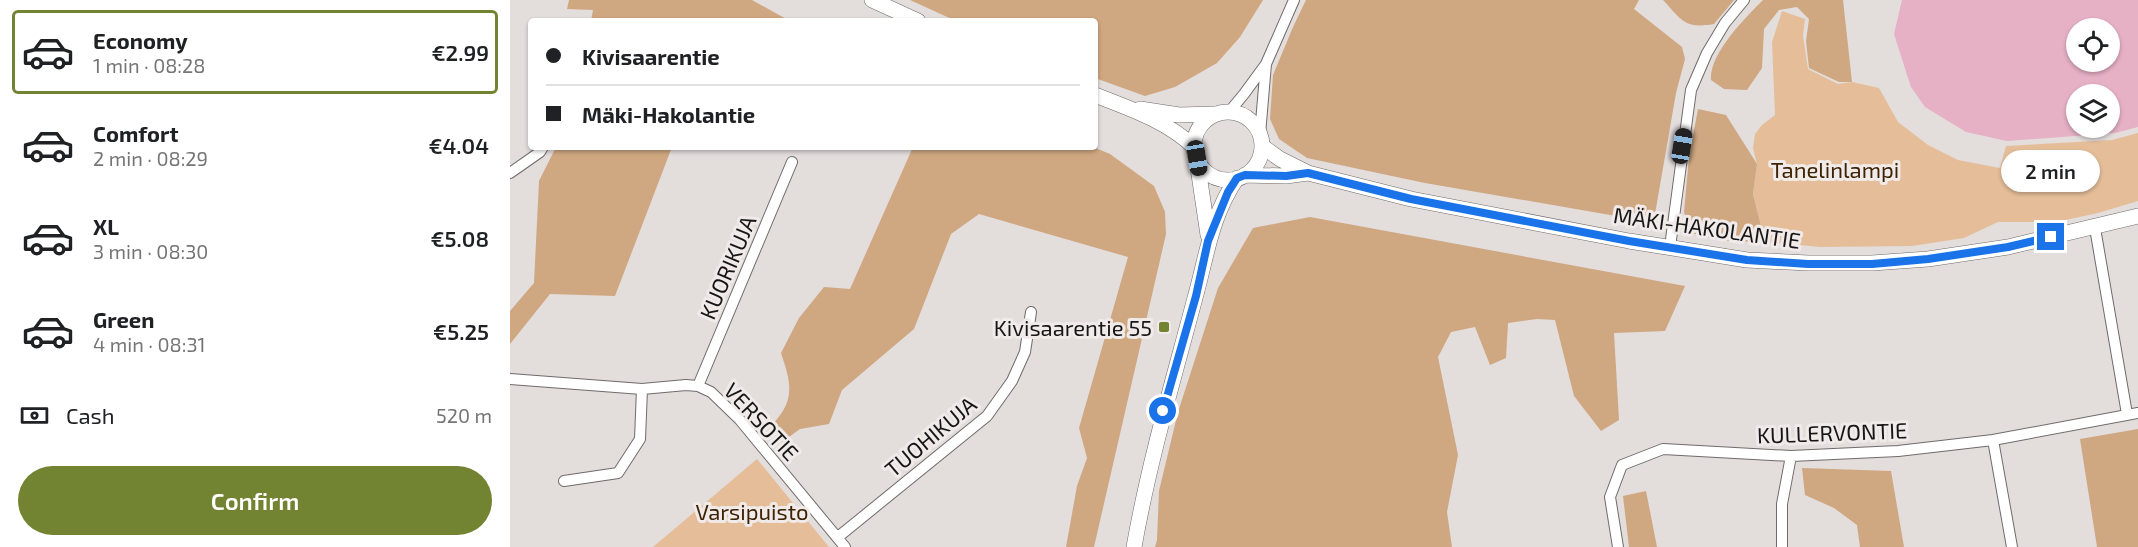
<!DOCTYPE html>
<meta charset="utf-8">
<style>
:root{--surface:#fff;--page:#f6f6f6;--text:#202124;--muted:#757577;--line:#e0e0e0;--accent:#728332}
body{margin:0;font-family:"Exo 2",sans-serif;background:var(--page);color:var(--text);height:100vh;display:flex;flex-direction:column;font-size:22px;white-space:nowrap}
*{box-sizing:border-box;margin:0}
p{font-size:20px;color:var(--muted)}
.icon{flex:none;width:33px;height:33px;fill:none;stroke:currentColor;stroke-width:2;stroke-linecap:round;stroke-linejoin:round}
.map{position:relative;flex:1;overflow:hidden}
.panel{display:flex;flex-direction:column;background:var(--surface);width:510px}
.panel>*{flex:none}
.guide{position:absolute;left:18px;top:18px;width:570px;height:132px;border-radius:6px;box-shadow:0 2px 4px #0004;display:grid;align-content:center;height:132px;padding:0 18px;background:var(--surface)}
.buttons{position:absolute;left:1556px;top:18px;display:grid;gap:12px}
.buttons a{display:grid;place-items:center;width:54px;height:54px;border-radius:50%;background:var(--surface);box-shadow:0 2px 4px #0004;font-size:30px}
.end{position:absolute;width:27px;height:27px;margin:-14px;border:8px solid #1a73e8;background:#fff;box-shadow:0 0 0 3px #fff}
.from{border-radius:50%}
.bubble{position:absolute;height:42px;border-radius:21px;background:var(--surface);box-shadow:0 2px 4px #0004;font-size:20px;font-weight:600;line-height:42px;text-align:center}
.car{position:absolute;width:18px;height:36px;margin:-18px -9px;border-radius:8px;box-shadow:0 0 4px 2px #0007;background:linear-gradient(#222 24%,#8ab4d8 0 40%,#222 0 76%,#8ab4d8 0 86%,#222 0)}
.guide b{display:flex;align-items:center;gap:21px;height:57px;font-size:22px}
.guide b+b{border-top:2px solid var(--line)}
.guide i{width:15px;height:15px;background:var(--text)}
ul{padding:10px 0 0;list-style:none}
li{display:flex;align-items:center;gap:18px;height:84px;margin:0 12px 9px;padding:0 6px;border:3px solid transparent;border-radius:6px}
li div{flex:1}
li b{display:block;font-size:22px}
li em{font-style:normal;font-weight:600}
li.selected{border-color:var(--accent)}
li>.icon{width:54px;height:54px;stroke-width:1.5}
.pay{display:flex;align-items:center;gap:15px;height:66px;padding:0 18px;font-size:22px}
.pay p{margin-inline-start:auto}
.button{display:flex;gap:12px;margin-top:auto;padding:12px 18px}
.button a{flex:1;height:69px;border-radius:36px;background:var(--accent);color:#fff;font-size:24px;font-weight:600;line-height:69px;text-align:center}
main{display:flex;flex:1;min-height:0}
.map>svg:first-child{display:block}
.green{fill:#e5be99}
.forest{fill:#cfa781}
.water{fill:#e6b0c5;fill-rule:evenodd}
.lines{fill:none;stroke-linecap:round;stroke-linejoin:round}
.street-casing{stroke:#706b6a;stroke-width:12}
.secondary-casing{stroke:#706b6a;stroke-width:16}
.street{stroke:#fff;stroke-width:10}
.secondary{stroke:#fff;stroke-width:15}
.route{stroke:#1a73e8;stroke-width:8}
.poi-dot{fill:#728332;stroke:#f0eae9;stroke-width:2}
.labels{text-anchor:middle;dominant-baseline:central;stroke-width:6;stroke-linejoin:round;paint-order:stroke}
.park-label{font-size:22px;fill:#3d2203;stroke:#f0eae9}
.street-label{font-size:22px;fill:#171515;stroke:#f0eae9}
.poi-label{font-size:22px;fill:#171515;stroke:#f0eae9;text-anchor:end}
</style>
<main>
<section class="panel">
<ul>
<li class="selected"><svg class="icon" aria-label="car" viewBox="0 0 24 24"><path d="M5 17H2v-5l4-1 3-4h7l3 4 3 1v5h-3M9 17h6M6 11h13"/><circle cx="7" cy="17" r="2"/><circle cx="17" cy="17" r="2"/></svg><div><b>Economy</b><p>1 min · 08:28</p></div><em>€2.99</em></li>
<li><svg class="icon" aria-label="car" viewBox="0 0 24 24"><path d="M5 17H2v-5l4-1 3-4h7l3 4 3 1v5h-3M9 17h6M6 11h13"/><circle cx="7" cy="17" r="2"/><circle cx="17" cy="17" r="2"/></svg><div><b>Comfort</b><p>2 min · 08:29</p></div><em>€4.04</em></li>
<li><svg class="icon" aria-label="car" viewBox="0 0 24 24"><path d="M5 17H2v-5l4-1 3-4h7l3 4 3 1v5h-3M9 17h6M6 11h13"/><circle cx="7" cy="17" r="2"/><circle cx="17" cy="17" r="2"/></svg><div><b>XL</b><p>3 min · 08:30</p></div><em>€5.08</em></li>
<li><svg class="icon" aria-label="car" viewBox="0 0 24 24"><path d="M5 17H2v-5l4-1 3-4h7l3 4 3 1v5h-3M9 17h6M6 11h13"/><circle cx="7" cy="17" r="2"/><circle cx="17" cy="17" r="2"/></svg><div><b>Green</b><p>4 min · 08:31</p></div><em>€5.25</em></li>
</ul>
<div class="pay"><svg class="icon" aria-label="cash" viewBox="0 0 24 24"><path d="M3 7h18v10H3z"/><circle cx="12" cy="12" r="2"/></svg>Cash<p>520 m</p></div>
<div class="button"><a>Confirm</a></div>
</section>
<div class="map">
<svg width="1628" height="547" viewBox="0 0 1628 547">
<rect width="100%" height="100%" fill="#e3dddc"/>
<path class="green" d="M 1272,11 L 1295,19 L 1293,36 L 1298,69 L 1328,84 L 1342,82 L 1369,88 L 1388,122 L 1418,145 L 1448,160 L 1490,168 L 1496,146 L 1602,140 L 1628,133 L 1628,201 L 1588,213 L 1546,222 L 1488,222 L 1454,238 L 1402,246 L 1310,247 L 1248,241 L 1251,226 L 1243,194 L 1247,164 L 1243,148 L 1245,134 L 1252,125 L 1265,115 L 1262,42 Z
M 247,459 L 319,547 L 143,547 Z"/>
<path class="forest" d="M 59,0 L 242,0 L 280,21 L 81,21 L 83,10 L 57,9 Z
M 400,0 L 753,0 L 730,37 L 707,63 L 665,87 L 635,96 L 585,78 L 585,21 L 446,21 Z
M 796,0 L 1129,0 L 1124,9 L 1172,47 L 1175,59 L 1166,93 L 1145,214 L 1129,220 L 915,183 L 797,158 L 769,139 L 760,119 L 763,75 L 783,27 Z
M 1153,0 L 1224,0 L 1204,24 C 1174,29 1173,21 1153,0 Z
M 1253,0 L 1333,0 L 1342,82 L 1329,82 L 1299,68 L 1296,41 L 1299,19 L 1287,7 L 1269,10 L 1254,29 L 1252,68 L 1237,90 L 1214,89 L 1201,80 C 1199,54 1235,18 1253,0 Z
M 1188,109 L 1216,115 L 1247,164 L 1243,194 L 1251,226 L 1248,241 C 1224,243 1202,240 1179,232 L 1174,212 L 1179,157 Z
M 46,147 L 162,147 L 105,296 L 40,294 L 0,344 L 0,311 L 24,283 L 29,181 Z
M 403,147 L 583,147 L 600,154 L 644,186 L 655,212 L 656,234 L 584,547 L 556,547 L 567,486 L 577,458 L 569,428 L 618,257 L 469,214 L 441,234 L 404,329 L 332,390 L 319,424 L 290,429 L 272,442 L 262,425 C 286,400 281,383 271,353 L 289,318 L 314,287 L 340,289 Z
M 800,217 L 1175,286 L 1155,331 L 1104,333 L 1109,420 L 1091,431 L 1064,396 L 1045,320 L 1027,319 L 998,323 L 996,358 L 980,365 L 965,327 L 941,332 L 928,357 L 948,455 L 937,512 L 942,547 L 645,547 L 647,540 L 649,491 L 668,412 L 708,288 L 743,228 Z
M 1628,429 L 1628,547 L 1587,547 L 1570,439 Z
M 1292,468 L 1381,471 L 1394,547 L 1350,547 L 1347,525 L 1324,508 L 1295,495 Z
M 1136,491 L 1147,547 L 1119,547 L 1113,496 Z"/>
<path class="water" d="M 1392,0 L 1628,0 L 1628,127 L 1605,133 L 1497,141 L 1456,132 L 1415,107 L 1401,87 L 1384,34 ZM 1566,28 L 1599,28 L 1599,62 L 1566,62 ZM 1566,94 L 1599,94 L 1599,128 L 1566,128 Z"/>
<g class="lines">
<g class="street-casing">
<path id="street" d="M 719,112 L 734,94 L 756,64 L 784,0
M 750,134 L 756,64
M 0,173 L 30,152 L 33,147
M 1585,228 L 1617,414
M 1160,247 L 1181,90 L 1197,53 L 1215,23 L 1234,0
M 0,379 L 132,389 L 176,385 L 188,386 L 201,392 L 230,420 L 335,547
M 188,386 L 282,162
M 1483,440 L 1502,547
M 54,481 L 108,473 L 130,439 L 132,389
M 328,537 L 477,416 L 502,381 L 515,352 L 521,312
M 1108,547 L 1100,497 L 1112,465 L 1153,449 L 1281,456 L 1388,451 L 1483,440 L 1628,413
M 1272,547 L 1272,504 L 1281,456"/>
</g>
<g class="secondary-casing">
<path id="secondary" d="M 362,0 L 408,21
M 585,95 C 619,108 659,122 685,148
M 630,109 L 669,115 L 705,114
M684 146a34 34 0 1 1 68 0a34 34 0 1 1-68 0Z
M 752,146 L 770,159 L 798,173 L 901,199 L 1119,241 L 1237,260 L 1298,263 L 1362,263 L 1418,259 L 1498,247 L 1628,216
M 687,161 L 698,235
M 735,175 L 776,176 L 798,173
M 624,547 C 639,462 663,381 685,298 C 697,255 701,216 727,178"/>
</g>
<use href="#street" class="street"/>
<use href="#secondary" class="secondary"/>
</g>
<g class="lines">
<path class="route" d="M 653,411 L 686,296 L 698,241 L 718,192 L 727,178 L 735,175 L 776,176 L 798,173 L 901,199 L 1119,241 L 1237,260 L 1298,264 L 1362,264 L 1418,259 L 1498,247 L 1541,237"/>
</g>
<rect class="poi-dot" x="648" y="321" width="12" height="12" rx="3"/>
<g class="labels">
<g class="park-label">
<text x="1325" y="169">Tanelinlampi</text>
<text x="242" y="511">Varsipuisto</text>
</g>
<g class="street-label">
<text transform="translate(1197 227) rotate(8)">MÄKI-HAKOLANTIE</text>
<text transform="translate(217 267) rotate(-67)">KUORIKUJA</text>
<text transform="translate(252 421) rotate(47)">VERSOTIE</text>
<text transform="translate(1322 432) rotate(-2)">KULLERVONTIE</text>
<text transform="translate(420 436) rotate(-40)">TUOHIKUJA</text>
</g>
<g class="poi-label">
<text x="642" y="327">Kivisaarentie 55</text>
</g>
</g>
</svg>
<div class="buttons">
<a><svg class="icon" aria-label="locate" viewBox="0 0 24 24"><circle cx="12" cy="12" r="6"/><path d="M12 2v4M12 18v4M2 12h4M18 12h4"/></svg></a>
<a><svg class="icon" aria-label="layers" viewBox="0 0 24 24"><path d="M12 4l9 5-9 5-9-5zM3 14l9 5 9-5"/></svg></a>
</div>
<i class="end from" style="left:653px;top:411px"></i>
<i class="end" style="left:1541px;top:237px"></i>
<div class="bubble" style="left:1491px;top:150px;width:99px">2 min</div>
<i class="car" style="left:1172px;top:146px;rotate:9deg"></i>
<i class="car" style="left:687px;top:158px;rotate:171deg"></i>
<div class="guide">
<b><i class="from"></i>Kivisaarentie</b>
<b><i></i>Mäki-Hakolantie</b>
</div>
</div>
</main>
